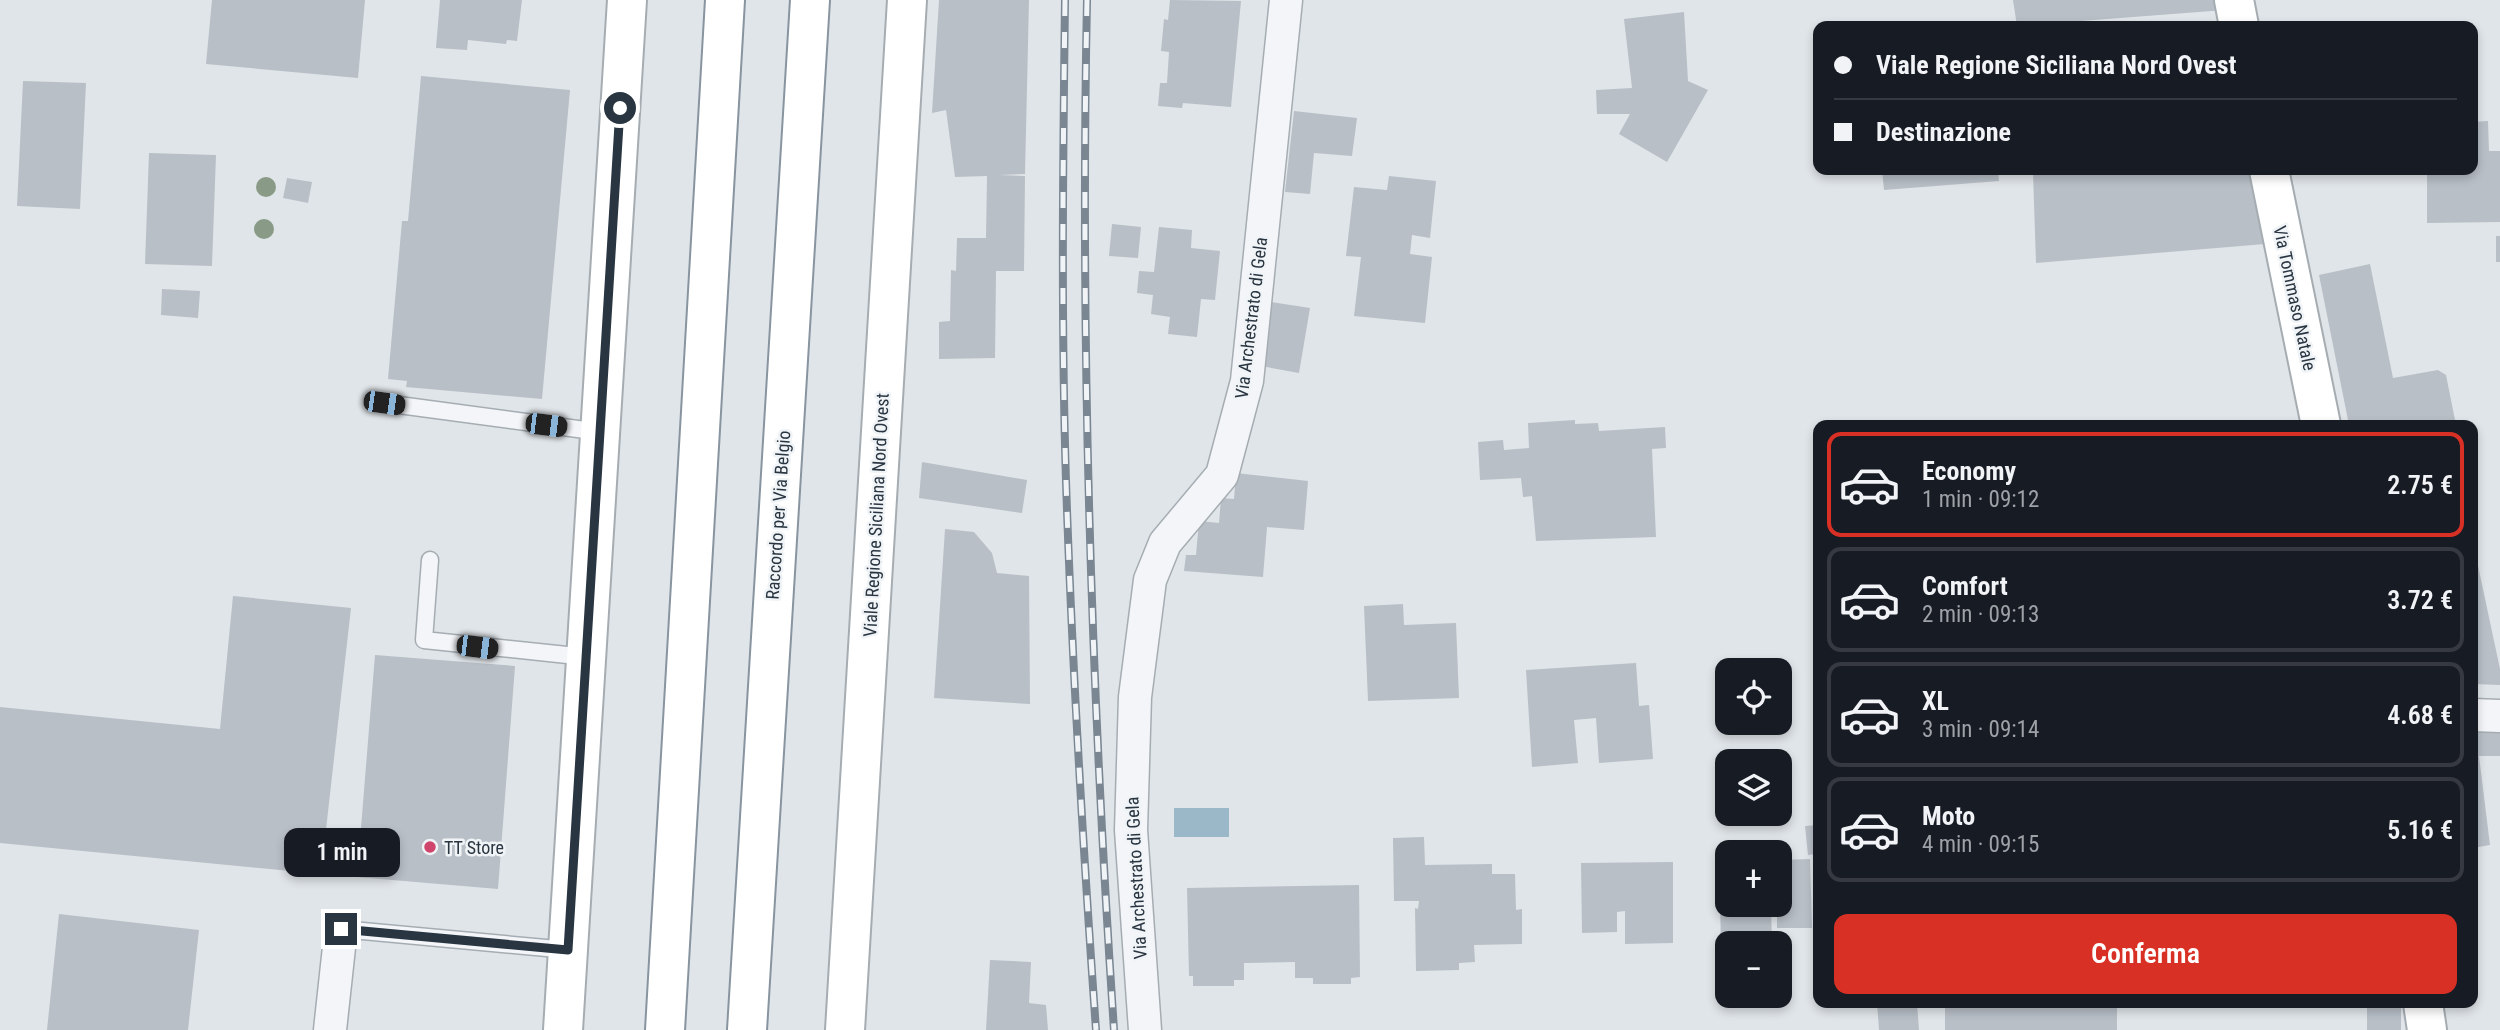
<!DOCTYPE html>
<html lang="it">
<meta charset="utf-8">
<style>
:root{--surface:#171b24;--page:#20242c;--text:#f1f3f6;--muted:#9ea1a6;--line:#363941;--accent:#d93025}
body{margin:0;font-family:"Roboto Condensed",sans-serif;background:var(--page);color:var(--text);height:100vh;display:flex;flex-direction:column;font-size:26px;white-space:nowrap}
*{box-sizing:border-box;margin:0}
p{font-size:23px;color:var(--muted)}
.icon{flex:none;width:38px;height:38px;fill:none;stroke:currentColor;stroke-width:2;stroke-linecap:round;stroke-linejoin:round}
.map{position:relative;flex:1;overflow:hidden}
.details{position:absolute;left:1813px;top:420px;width:665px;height:588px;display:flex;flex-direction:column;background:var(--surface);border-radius:14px;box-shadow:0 4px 10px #0003}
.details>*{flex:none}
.top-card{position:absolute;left:1813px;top:21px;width:665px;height:154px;border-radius:14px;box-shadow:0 4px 10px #0003;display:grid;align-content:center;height:154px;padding:0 21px;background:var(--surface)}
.controls{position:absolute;left:1715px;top:658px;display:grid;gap:14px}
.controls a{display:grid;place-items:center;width:77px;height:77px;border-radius:14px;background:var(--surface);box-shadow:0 4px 10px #0003;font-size:35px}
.end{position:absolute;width:32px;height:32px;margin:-16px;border:9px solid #293541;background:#fff;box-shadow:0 0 0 4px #fff}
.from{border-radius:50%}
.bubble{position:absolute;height:49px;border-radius:14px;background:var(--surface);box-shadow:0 4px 10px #0003;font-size:23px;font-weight:600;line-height:49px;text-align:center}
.car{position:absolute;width:21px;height:42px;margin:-21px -10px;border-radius:9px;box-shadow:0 0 5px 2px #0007;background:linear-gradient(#222 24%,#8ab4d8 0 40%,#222 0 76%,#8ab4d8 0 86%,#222 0)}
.top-card b{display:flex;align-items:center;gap:24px;height:66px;font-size:26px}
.top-card b+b{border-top:2px solid var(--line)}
.top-card i{width:18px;height:18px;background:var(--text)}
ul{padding:12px 0 0;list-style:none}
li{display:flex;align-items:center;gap:21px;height:105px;margin:0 14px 10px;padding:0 7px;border:4px solid var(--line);border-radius:14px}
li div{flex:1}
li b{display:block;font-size:26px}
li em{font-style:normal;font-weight:600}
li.on{border-color:var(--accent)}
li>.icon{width:63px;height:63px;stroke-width:1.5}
.primary-button{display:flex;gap:14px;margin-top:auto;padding:14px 21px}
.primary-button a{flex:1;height:80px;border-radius:14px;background:var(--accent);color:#fff;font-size:28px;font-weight:600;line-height:80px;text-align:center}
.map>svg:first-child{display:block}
.water{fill:#9bb8c9}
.building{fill:#b8bfc6}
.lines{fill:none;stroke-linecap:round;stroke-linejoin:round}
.lane-casing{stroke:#a5adb3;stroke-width:19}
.street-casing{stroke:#a5adb3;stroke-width:35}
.secondary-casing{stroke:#a5adb3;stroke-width:42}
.highway-casing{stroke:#8894a0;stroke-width:42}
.lane{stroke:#f3f5f8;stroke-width:16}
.street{stroke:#f3f5f8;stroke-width:32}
.secondary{stroke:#fff;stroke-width:38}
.highway{stroke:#fff;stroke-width:38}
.rail-casing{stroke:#7a8793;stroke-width:8}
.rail{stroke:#f0f4f7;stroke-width:5;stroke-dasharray:16;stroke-linecap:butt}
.tree{fill:#899a87}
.route{stroke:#293541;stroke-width:9}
.poi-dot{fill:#cf456c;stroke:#f0f4f7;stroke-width:2.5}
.labels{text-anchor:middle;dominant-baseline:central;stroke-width:5;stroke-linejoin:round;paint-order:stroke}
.street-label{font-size:18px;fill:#293541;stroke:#f0f4f7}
.poi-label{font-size:18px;fill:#293541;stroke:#f0f4f7;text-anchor:start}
</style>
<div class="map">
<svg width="2500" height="1030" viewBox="0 0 2500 1030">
<rect width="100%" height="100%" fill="#e0e5e9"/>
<path class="water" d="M 1174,808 L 1229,808 L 1229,837 L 1174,837 Z"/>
<path class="building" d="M 212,0 L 365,0 L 358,78 L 206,64 Z
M 440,0 L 522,0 L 517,41 L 507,40 L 506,44 L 468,40 L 467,50 L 436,48 Z
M 939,0 L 1029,0 L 1025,174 L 999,175 L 1025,176 L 1024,271 L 996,271 L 995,358 L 939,359 L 939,322 L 950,321 L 951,270 L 956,271 L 957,238 L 986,238 L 987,176 L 955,177 L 946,110 L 932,113 Z
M 1170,0 L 1241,1 L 1231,107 L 1183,103 L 1182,108 L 1158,106 L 1160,83 L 1167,83 L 1169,52 L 1161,51 L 1164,19 L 1168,20 Z
M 2013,0 L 2224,0 L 2225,10 L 2017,26 Z
M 1684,12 L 1688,81 L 1708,90 L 1667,162 L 1619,134 L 1630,114 L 1597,114 L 1596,90 L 1632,88 L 1624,19 Z
M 421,76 L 570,90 L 542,399 L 406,387 L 407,381 L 388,379 L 402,221 L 408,221 Z
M 23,81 L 86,83 L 80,209 L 17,206 Z
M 1294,111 L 1357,118 L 1352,156 L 1314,153 L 1310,194 L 1285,192 Z
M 2488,121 L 2489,151 L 2500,151 L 2500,222 L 2427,223 L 2427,170 L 2473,170 L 2473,122 Z
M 149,153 L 216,155 L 212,266 L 145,264 Z
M 1882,170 L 1998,170 L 1999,181 L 1884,190 Z
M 2069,170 L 2253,170 L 2265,244 L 2036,263 L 2033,173 Z
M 1389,176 L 1436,181 L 1430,238 L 1412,235 L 1410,254 L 1432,257 L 1425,323 L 1354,316 L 1361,257 L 1346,256 L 1354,187 L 1387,190 Z
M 287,178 L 312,182 L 308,203 L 283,198 Z
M 1112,224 L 1141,227 L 1138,258 L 1109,256 Z
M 1159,227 L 1192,230 L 1191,248 L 1220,251 L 1215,300 L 1201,299 L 1197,337 L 1168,334 L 1170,317 L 1151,314 L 1153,295 L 1137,293 L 1139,271 L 1154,272 Z
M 2496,236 L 2500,236 L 2500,262 L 2496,262 Z
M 2370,264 L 2393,378 L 2438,370 L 2446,375 L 2456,425 L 2349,425 L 2319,275 Z
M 162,289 L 200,291 L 198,318 L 161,315 Z
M 1271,302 L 1310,308 L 1299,373 L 1261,366 Z
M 1575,420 L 1575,424 L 1598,423 L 1599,431 L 1665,427 L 1666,448 L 1652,449 L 1656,537 L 1536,541 L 1532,496 L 1523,497 L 1521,478 L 1480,480 L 1478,442 L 1503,440 L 1504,450 L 1529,448 L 1528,423 Z
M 922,462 L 1027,480 L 1022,513 L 919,498 Z
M 1236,473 L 1308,481 L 1304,530 L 1267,527 L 1263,577 L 1184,571 L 1186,555 L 1196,555 L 1199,521 L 1219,523 L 1221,498 L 1234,499 Z
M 945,529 L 974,532 L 992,553 L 997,573 L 1029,576 L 1030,704 L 934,698 Z
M 2473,542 L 2500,669 L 2500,685 L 2473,684 Z
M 233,596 L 351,608 L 321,874 L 0,843 L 0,707 L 220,729 Z
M 1403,604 L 1404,625 L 1456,623 L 1459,698 L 1368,701 L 1364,606 Z
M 375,655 L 515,666 L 498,889 L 357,877 Z
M 1636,663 L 1639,706 L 1649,705 L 1653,759 L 1599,763 L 1596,718 L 1574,720 L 1578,763 L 1532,767 L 1526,670 Z
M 2473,727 L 2500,727 L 2500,756 L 2479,756 L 2490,845 L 2473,848 Z
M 1818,825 L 1818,870 L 1816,870 L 1815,854 L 1808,855 L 1805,826 Z
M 1424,837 L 1425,865 L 1492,864 L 1492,874 L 1515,874 L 1516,910 L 1522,909 L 1522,944 L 1474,945 L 1475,962 L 1459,963 L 1459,970 L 1416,971 L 1415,908 L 1418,909 L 1419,901 L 1394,901 L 1393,838 Z
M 1810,859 L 1812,928 L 1777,928 L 1777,908 L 1771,908 L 1772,942 L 1721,944 L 1719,861 L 1727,861 L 1727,905 L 1780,905 L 1780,860 Z
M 1673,862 L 1673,943 L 1625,944 L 1625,911 L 1617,912 L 1617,932 L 1582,933 L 1581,863 Z
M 1359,885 L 1360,977 L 1351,978 L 1351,984 L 1313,984 L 1313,978 L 1295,978 L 1295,962 L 1244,963 L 1244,980 L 1234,980 L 1234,986 L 1193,986 L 1193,976 L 1189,976 L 1187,888 Z
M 59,914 L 199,930 L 188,1030 L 47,1030 Z
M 990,960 L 1031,962 L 1029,1003 L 1046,1005 L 1048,1030 L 986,1030 Z
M 1877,1003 L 1917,1003 L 1919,1030 L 1879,1030 Z
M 1945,1003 L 2117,1003 L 2117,1030 L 1945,1030 Z
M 2197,1003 L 2218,1003 L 2218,1005 L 2197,1006 Z
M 2367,1004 L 2401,1004 L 2401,1030 L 2367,1030 Z"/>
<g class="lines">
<g class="lane-casing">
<path id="lane" d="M 384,403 L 600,432
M 430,560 L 424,640 L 586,657
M 341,929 L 568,950"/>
</g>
<g class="street-casing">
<path id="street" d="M 2473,715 L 2500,716
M 330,1030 L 341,929
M 1145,1030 L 1131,830 L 1135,697 L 1150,580 L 1165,543 L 1222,475 L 1247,381 L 1286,0"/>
</g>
<g class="secondary-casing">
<path id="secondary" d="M 2234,0 L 2239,26
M 2269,170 L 2321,425
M 2423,1003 L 2427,1030
M 563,1030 L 627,0
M 845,1030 L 907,0"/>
</g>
<g class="highway-casing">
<path id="highway" d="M 665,1030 L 725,0
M 747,1030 L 810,0"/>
</g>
<use href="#lane" class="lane"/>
<use href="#street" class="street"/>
<use href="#secondary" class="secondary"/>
<use href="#highway" class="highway"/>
<g class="rail-casing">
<path id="rail" d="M 1065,0 C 1063,160 1061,321 1066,481 C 1072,664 1083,847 1096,1030
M 1087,0 C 1080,344 1091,687 1114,1030"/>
</g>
<use href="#rail" class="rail"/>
</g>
<g class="tree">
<circle cx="266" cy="187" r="10"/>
<circle cx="264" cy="229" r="10"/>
</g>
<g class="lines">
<path class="route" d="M 341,929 L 568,950 L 620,108"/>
</g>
<circle class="poi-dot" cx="430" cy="847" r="7"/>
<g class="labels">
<g class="street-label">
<text transform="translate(2295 298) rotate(78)">Via Tommaso Natale</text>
<text transform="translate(1251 318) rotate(-83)">Via Archestrato di Gela</text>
<text transform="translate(778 515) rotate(-86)">Raccordo per Via Belgio</text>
<text transform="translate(876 515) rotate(-87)">Viale Regione Siciliana Nord Ovest</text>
<text transform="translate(1136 878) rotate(-93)">Via Archestrato di Gela</text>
</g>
<g class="poi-label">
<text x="444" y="847">TT Store</text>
</g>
</g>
</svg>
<div class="controls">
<a><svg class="icon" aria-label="locate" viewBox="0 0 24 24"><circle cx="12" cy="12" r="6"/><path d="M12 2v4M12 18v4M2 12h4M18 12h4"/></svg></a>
<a><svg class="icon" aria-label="layers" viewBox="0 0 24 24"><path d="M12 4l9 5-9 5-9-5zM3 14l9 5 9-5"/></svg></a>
<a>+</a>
<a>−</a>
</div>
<i class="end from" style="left:620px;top:108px"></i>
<i class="end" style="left:341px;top:929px"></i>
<div class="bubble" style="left:284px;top:828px;width:116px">1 min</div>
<i class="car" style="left:384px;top:403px;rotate:98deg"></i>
<i class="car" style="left:546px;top:425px;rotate:97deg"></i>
<i class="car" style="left:477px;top:647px;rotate:97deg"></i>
<div class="top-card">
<b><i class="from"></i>Viale Regione Siciliana Nord Ovest</b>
<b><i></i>Destinazione</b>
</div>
<section class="details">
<ul>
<li class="on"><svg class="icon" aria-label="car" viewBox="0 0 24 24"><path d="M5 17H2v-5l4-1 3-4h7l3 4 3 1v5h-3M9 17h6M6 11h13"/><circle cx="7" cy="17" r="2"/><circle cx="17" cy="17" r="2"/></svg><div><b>Economy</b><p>1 min · 09:12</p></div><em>2.75 €</em></li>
<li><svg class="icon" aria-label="car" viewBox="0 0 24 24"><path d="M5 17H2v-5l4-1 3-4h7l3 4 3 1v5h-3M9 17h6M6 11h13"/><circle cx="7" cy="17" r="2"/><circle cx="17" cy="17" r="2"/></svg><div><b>Comfort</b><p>2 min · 09:13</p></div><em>3.72 €</em></li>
<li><svg class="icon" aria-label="car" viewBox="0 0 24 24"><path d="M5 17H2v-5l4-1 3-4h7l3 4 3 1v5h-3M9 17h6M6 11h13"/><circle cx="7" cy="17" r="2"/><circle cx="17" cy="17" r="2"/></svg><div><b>XL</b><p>3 min · 09:14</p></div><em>4.68 €</em></li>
<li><svg class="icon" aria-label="car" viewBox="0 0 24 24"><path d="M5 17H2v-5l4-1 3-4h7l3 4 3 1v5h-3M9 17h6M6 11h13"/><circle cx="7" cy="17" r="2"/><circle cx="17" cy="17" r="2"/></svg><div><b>Moto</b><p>4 min · 09:15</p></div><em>5.16 €</em></li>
</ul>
<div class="primary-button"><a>Conferma</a></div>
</section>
</div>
